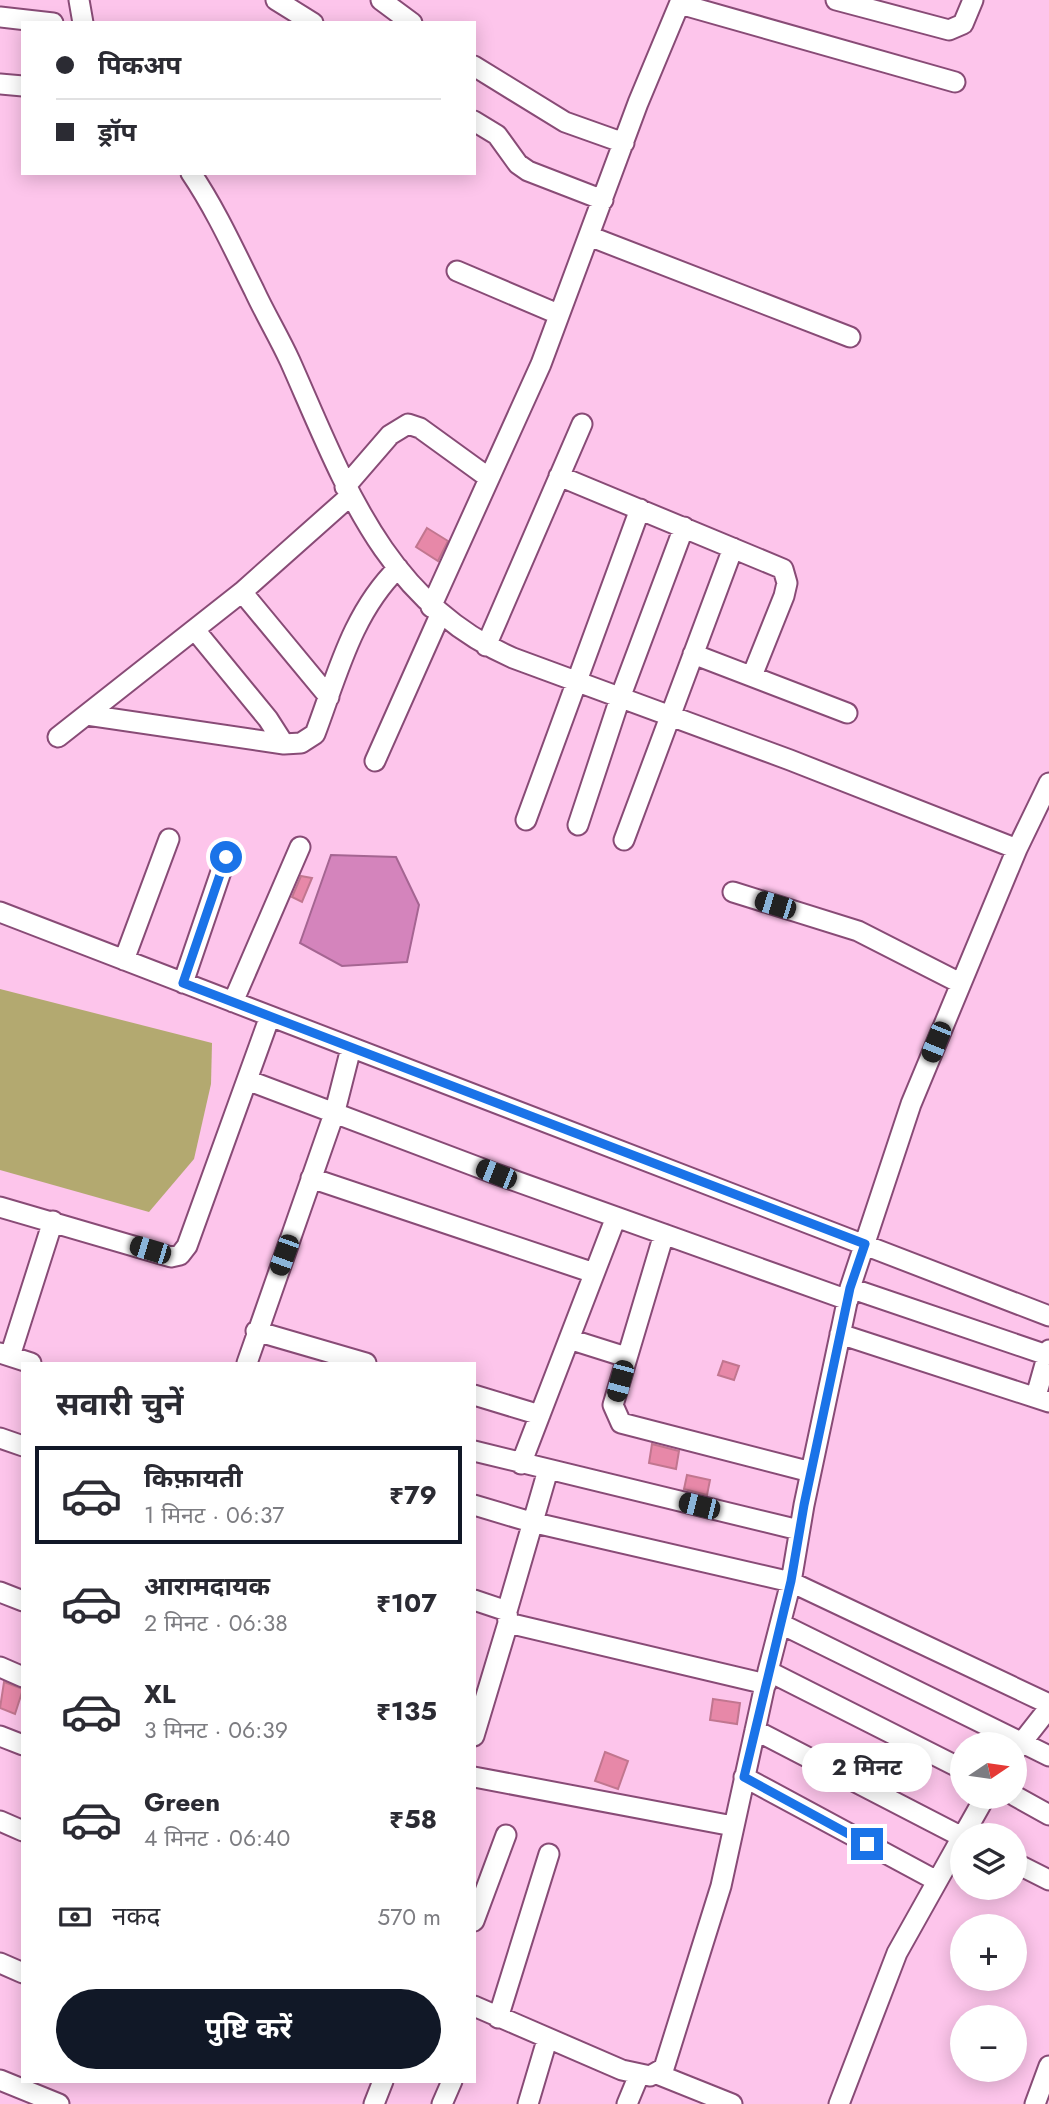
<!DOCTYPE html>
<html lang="hi">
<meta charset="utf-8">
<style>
:root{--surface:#fff;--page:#f2f2f3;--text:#2b2b33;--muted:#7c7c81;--line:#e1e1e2;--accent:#111827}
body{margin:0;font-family:Jost,"Noto Sans Devanagari",sans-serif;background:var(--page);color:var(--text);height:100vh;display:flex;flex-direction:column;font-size:26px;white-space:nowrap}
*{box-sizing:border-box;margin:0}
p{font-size:23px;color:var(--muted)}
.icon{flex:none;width:38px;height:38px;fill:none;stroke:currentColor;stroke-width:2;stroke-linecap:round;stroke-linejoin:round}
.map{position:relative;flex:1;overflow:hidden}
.sheet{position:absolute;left:21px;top:1362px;width:455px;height:721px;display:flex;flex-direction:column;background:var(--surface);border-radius:0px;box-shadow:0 4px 18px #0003}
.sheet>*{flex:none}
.guide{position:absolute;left:21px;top:21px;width:455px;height:154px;border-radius:0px;box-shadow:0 4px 18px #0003;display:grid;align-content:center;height:154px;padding:0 35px;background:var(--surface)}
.needle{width:46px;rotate:77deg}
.tools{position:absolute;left:950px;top:1732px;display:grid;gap:14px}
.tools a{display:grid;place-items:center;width:77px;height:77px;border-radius:50%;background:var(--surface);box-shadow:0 4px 18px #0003;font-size:35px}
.end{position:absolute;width:32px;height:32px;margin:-16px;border:9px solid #1a73e8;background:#fff;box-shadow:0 0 0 4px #fff}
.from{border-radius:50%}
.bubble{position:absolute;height:49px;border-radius:24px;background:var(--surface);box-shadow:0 4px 18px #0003;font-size:23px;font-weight:700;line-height:49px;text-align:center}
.car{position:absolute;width:21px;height:42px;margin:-21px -10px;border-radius:9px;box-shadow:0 0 5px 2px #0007;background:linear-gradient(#222 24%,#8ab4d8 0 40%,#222 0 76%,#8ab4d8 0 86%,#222 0)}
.guide b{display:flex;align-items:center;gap:24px;height:66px;font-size:26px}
.guide b+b{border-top:2px solid var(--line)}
.guide i{width:18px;height:18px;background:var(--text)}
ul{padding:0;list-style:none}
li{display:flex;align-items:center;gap:21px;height:98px;margin:0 14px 10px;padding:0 21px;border:4px solid transparent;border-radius:0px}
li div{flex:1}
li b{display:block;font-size:26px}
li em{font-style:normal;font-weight:700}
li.current{border-color:var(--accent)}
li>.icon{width:63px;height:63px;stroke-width:1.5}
h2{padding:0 35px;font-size:32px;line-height:84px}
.pay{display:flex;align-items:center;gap:18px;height:77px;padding:0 35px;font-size:26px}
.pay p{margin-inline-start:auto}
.button{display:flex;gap:14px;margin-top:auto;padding:14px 35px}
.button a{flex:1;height:80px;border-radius:42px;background:var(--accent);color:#fff;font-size:28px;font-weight:700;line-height:80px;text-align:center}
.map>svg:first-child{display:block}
.green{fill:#b3a970}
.water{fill:#d484bc;stroke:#a56592;stroke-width:2}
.building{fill:#e788a8;stroke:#c1768f;stroke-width:2}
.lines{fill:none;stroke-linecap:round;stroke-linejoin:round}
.minor-casing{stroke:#884b76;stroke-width:23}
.minor{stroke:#fff;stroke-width:19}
.route{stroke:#1a73e8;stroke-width:9}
</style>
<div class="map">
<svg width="1049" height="2104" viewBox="0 0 1049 2104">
<rect width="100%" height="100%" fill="#fdc5eb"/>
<path class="green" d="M 0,989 L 212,1043 L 211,1084 L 194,1159 L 149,1212 L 0,1170 Z"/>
<path class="water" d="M 331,855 L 396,857 L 419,905 L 407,962 L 342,966 L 300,943 Z"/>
<path class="building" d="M 427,528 L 448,541 L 438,561 L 416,547 Z
M 301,876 L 312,878 L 302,902 L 292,897 Z
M 723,1361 L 739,1366 L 734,1380 L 718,1375 Z
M 652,1444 L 679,1451 L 676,1469 L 649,1463 Z
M 687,1475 L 710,1480 L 707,1495 L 684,1489 Z
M 4,1682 L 23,1689 L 15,1714 L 0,1708 Z
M 713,1699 L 740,1703 L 737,1724 L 710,1720 Z
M 605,1752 L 628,1761 L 618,1789 L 595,1781 Z"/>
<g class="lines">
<g class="minor-casing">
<path id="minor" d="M 79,0 L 83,23
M 276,0 L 313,23
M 381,0 L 412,23
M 836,0 L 949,30 L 963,24 L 973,0
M 680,4 L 955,82
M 0,17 L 53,23
M 474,66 L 565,122 L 624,143
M 0,84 L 23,86
M 474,121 L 497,135 L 518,164 L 528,171 L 603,200
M 191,173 C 216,210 234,250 254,290 C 265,314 279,337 290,361 C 343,480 384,602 513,658 L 790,760 L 1017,849
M 589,236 L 850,337
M 457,271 L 558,314
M 559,476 L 783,569 L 787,583 L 784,596 L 752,676
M 345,487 L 390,435 L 408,424 L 420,428 L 489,478
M 242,592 L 329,697
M 431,607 L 541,364 L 638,103 L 681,0
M 195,630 L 268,719 L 284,744
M 486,646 L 582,424
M 693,654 L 847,713
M 87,715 L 284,744 L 301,743 L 315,734 C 337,676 352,613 398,568
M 58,737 L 242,592 L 350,496
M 375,761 L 440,615
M 526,820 L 640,509
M 578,825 L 620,698 L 684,527
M 624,840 L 733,548
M 733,892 L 858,931 L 960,983
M 0,912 L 1049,1316
M 124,960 L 169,839
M 183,983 L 226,857
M 233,1002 L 300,847
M 247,1080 L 496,1174 L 848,1300
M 311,1178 L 594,1273
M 0,1207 L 171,1257 L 180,1255 L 187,1246 L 270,1016
M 664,1234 L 613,1405 L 621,1423 L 811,1472
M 850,1288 L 1047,1355
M 256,1331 L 366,1363
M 840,1334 L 1049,1402
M 569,1339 L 626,1357
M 0,1353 L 31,1363
M 10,1356 L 53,1221
M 247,1363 L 335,1111 L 351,1048
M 474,1395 L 540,1415
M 1036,1396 L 1049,1350
M 0,1438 L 23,1446
M 474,1451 L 799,1530
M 521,1464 L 616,1217
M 474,1505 L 531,1522 L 791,1582 L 1049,1704
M 0,1592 L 23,1601
M 474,1600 L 507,1611 L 508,1623 L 766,1684
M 507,1611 L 548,1470
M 781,1624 L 1049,1756
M 0,1667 L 23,1677
M 768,1671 L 962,1769
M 755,1730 L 962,1837
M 0,1736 L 23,1745
M 474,1736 L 508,1623
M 1015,1751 L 1049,1708
M 474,1777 L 733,1826
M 744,1777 L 937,1881
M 1015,1796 L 1049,1815
M 0,1821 L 23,1831
M 963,1836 L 985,1797
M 1015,1863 L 1049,1880
M 474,1921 L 506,1835
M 0,1963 L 23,1973
M 474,2006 L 622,2070 L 650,2076 L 664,2068 L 721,1886 L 768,1671 L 791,1582 L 804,1505 L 850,1288 L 911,1104 L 1017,849 L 1049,783
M 498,2018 L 549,1854
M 657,2074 L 732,2104
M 0,2080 L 59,2104
M 374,2104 L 383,2081
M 442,2104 L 452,2081
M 528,2104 L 547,2040
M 627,2104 L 639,2075
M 839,2104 L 897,1953 L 962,1837
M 1035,2104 L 1049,2066"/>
</g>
<use href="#minor" class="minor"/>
</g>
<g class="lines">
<path class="route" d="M 226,857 L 183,983 L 865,1244 L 850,1288 L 804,1505 L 791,1581 L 744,1777 L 867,1844"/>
</g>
</svg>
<div class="tools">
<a><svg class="needle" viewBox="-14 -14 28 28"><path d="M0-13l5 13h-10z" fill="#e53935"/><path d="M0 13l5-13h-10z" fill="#7c7c81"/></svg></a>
<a><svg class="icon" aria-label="layers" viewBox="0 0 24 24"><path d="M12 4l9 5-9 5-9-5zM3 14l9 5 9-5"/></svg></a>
<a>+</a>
<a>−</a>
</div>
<i class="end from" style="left:226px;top:857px"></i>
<i class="end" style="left:867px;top:1844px"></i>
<div class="bubble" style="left:802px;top:1743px;width:130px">2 मिनट</div>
<i class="car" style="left:775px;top:905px;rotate:287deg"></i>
<i class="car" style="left:936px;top:1042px;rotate:202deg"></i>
<i class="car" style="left:496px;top:1174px;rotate:292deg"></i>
<i class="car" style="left:150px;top:1250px;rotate:287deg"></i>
<i class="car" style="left:284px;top:1255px;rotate:200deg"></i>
<i class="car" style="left:620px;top:1381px;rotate:195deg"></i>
<i class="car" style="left:699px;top:1506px;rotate:284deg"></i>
<div class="guide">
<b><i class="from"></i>पिकअप</b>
<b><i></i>ड्रॉप</b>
</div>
<section class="sheet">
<h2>सवारी चुनें</h2>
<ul>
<li class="current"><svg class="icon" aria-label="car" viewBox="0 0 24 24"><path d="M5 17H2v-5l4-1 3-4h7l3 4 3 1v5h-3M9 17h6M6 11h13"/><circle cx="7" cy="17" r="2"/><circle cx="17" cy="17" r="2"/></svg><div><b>किफ़ायती</b><p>1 मिनट · 06:37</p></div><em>₹79</em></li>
<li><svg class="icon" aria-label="car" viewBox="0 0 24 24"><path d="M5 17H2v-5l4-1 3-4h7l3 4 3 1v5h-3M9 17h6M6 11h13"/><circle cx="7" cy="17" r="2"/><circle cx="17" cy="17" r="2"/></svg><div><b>आरामदायक</b><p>2 मिनट · 06:38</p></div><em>₹107</em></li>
<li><svg class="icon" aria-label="car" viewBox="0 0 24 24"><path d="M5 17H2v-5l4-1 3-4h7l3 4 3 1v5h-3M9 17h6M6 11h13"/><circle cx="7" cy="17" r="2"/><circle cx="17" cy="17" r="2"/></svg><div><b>XL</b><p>3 मिनट · 06:39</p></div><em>₹135</em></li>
<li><svg class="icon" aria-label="car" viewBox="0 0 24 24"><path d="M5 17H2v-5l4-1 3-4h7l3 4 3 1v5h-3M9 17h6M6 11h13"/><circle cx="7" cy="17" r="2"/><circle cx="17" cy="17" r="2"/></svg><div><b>Green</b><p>4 मिनट · 06:40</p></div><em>₹58</em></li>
</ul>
<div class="pay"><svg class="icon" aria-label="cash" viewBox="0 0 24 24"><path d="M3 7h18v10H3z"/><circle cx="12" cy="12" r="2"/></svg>नकद<p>570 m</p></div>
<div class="button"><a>पुष्टि करें</a></div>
</section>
</div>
